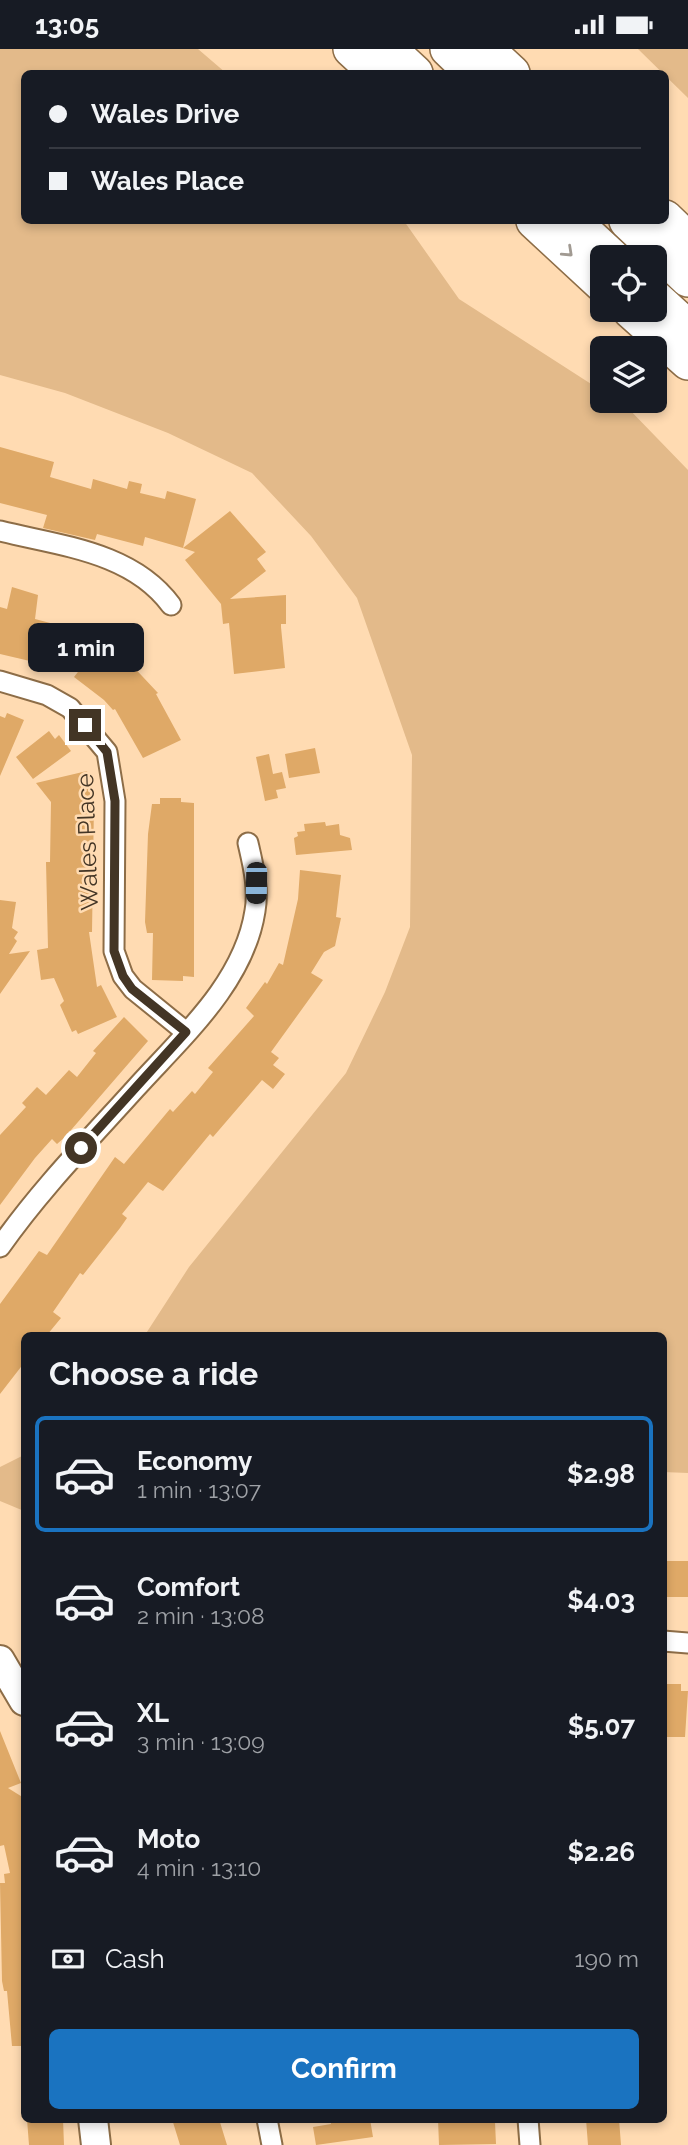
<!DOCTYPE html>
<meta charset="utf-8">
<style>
:root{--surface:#171b24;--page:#20242c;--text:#f1f3f6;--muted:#9ea1a6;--line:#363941;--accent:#1a73c0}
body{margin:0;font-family:Raleway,sans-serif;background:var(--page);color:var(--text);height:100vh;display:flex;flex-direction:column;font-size:26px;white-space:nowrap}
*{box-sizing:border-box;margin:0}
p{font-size:23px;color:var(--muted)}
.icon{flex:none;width:38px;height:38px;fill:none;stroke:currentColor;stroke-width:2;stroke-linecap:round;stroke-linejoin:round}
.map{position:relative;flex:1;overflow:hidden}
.panel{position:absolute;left:21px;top:1283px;width:646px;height:791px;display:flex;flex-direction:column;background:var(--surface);border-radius:10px;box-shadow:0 4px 10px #0003}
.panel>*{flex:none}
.guide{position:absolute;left:21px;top:21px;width:648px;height:154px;border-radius:10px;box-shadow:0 4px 10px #0003;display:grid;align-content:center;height:154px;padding:0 28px;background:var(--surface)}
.controls{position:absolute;left:590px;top:196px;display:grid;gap:14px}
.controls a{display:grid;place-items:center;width:77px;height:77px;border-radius:10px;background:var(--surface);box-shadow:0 4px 10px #0003;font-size:35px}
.end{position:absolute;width:32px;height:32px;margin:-16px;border:9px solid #433525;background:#fff;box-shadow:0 0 0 4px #fff}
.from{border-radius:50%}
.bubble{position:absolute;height:49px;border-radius:10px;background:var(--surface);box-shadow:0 4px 10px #0003;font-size:23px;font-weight:700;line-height:49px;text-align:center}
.car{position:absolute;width:21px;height:42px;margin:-21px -10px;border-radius:9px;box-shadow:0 0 5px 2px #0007;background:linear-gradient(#222 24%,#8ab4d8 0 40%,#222 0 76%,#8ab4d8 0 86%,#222 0)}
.guide b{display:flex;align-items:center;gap:24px;height:66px;font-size:26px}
.guide b+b{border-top:2px solid var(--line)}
.guide i{width:18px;height:18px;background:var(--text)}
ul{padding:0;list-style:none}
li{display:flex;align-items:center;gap:21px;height:116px;margin:0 14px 10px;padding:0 14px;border:4px solid transparent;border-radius:10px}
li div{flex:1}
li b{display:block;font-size:26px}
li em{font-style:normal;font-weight:700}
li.active{border-color:var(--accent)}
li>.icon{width:63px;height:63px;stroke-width:1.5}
h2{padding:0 28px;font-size:32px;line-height:84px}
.pay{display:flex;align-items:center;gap:18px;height:77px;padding:0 28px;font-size:26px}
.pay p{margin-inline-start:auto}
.button{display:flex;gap:14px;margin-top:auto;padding:14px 28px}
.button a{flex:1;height:80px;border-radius:10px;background:var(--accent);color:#fff;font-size:28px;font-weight:700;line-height:80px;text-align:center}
.status{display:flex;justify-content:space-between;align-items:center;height:49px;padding:0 35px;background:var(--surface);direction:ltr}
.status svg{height:19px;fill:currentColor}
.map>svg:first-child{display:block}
.green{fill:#e3ba8a}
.building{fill:#dfa967}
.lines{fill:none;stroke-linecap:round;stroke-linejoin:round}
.street-casing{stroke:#8d6d47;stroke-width:23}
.secondary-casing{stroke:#8d6d47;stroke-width:32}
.highway-casing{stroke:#8d6d47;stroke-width:38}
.street{stroke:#fff;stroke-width:19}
.secondary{stroke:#fff;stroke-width:28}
.highway{stroke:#fff;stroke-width:35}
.oneway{stroke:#a19a92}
.route{stroke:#433525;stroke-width:9}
.labels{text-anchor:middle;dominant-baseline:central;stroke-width:5;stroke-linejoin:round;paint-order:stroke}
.street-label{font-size:24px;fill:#433525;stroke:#ffdbb2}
</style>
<div class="status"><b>13:05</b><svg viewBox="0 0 49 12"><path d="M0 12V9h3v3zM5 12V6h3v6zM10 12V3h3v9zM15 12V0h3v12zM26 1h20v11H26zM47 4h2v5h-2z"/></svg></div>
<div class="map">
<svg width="688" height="2096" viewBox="0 0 688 2096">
<rect width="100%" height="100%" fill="#ffdbb2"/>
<path class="green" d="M 0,0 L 198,0 L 226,24 L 24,24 L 24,172 L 404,172 L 459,250 L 602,342 L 602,352 L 618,352 L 625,356 L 688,421 L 688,1424 L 663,1423 L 663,1286 L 145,1286 L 189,1218 L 346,1024 L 385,943 L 410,878 L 412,706 L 357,549 L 311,487 L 252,424 L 168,384 L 65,344 L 0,326 Z
M 638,0 L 688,0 L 688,49 Z
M 24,1406 L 24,1462 L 0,1452 L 0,1418 Z"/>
<path class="building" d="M 0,398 L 54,413 L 50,428 L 91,440 L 93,430 L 127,440 L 129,432 L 142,435 L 140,444 L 165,450 L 167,442 L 196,450 L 183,499 L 145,488 L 143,497 L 97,485 L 95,491 L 43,479 L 47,466 L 0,454 Z
M 230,462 L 266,503 L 257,510 L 266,522 L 230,550 L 286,546 L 286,575 L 281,575 L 281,578 L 285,619 L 234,625 L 229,574 L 223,575 L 221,555 L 185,511 L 195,503 L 183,499 Z
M 12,538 L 38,546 L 35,570 L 69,579 L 67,590 L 71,591 L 64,620 L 0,605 L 0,558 L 7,560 Z
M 105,595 L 127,611 L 158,644 L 156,645 L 181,691 L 143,709 L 115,660 L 113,661 L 104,651 L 74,628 L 92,605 L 94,607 Z
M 7,664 L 24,671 L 0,727 L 0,667 L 5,669 Z
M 49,682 L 55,690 L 59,686 L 71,702 L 33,730 L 16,708 Z
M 315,699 L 320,724 L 289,729 L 285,705 Z
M 269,705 L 273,725 L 282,723 L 286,739 L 276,741 L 278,749 L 265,752 L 256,708 Z
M 87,722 L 94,754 L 92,883 L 89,883 L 97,938 L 101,936 L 117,968 L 78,985 L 76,981 L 72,983 L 60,956 L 64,952 L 54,929 L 41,931 L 37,901 L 48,899 L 46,813 L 50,813 L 51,753 L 36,734 Z
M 160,749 L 181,749 L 181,753 L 194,754 L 194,928 L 183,927 L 183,932 L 152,931 L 153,884 L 147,884 L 145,873 L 148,785 L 152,755 L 160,755 Z
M 325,773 L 326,777 L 339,775 L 340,786 L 350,789 L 352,801 L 296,806 L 294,789 L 298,787 L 297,783 L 305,782 L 304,775 Z
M 300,821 L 341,826 L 336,868 L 341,869 L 335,897 L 324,903 L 311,924 L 323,931 L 271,1003 L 279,1009 L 273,1016 L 285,1025 L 273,1040 L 262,1031 L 213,1088 L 210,1085 L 163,1142 L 148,1133 L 122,1165 L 127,1169 L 120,1179 L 83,1226 L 80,1224 L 53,1263 L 61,1269 L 47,1286 L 24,1286 L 24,1314 L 0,1345 L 0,1255 L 39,1202 L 47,1206 L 115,1108 L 124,1115 L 170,1060 L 173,1063 L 192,1042 L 195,1045 L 213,1023 L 208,1019 L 254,967 L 246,959 L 265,933 L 267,935 L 279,914 L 283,916 L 298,850 Z
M 0,851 L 16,853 L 12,879 L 18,883 L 14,889 L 17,892 L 9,905 L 30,902 L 0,945 Z
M 124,968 L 148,992 L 65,1088 L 57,1095 L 52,1090 L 35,1109 L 0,1156 L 0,1086 L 26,1058 L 22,1054 L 37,1038 L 46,1046 L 69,1021 L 77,1028 L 96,1004 L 93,1002 Z
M 663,1512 L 688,1512 L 688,1548 L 663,1548 Z
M 663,1635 L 681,1635 L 681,1642 L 688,1642 L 685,1688 L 663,1688 Z
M 0,1682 L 21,1734 L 8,1739 L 24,1749 L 24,1997 L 12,1997 L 7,1942 L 4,1942 L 2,1932 L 0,1834 L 5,1834 L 4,1825 L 10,1824 L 4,1796 L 0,1797 Z
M 27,2070 L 63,2070 L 64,2096 L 29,2096 Z
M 172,2070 L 219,2070 L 227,2096 L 180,2096 Z
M 330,2070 L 370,2070 L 373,2088 L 316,2096 L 313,2078 L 331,2075 Z
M 438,2070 L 495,2073 L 496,2095 L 439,2096 Z
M 586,2070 L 619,2070 L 621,2096 L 588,2096 Z"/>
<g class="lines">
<g class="street-casing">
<path id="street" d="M 0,482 C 61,497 132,503 171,556
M 0,632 L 47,646 L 70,659 L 107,703 L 115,752 L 114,902 L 123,927 L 133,940 L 186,983
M 0,1198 C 40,1141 88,1092 135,1040 C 181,989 244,934 255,862 C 259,839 253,816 248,794
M 663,1592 L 688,1594
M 267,2070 L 272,2096
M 528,2070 L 530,2096"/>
</g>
<g class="secondary-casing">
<path id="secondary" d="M 0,1611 L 24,1652
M 93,2070 L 96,2096"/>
</g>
<g class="highway-casing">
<path id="highway" d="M 351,0 L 377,24
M 389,0 L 415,24
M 448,0 L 473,24
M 486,0 L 512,24
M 665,169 L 688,191
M 534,172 L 602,235
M 573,172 L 612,208
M 627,172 L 688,230
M 654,248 L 688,279
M 630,261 L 688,313"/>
</g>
<use href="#street" class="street"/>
<use href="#secondary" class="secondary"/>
<use href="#highway" class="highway"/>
</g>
<defs><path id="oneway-chevron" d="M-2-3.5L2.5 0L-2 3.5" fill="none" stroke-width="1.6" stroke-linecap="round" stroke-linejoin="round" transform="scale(1.75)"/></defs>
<use class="oneway" href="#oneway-chevron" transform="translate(568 203) rotate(43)"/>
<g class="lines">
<path class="route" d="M 81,1099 L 186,983 L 132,940 L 123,927 L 114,902 L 115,752 L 107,703 L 85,676"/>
</g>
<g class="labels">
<g class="street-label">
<text transform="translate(87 793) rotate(-92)">Wales Place</text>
</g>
</g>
</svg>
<div class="controls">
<a><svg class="icon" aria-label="locate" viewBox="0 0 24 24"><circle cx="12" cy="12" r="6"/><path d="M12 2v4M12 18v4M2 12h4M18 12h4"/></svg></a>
<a><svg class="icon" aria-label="layers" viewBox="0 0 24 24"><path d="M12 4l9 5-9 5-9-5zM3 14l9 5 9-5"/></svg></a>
</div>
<i class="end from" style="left:81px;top:1099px"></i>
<i class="end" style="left:85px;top:676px"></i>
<div class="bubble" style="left:28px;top:574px;width:116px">1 min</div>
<i class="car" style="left:256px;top:834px;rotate:181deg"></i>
<div class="guide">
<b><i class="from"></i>Wales Drive</b>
<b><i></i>Wales Place</b>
</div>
<section class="panel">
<h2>Choose a ride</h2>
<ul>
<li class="active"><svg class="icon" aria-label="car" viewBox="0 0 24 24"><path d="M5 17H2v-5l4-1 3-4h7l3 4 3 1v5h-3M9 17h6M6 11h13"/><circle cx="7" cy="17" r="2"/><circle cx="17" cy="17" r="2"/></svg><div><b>Economy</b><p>1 min · 13:07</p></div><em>$2.98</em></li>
<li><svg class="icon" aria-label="car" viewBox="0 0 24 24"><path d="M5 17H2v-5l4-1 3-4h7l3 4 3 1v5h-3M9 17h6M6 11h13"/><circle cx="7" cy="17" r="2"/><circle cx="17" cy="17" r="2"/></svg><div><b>Comfort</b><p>2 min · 13:08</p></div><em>$4.03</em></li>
<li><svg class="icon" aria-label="car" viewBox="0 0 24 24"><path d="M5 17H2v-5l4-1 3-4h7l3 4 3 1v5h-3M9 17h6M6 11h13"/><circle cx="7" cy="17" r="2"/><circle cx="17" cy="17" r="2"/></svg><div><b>XL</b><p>3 min · 13:09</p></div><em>$5.07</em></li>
<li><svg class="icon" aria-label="car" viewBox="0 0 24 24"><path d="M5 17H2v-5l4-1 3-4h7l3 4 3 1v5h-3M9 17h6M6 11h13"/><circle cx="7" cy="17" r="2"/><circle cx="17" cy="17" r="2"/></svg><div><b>Moto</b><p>4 min · 13:10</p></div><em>$2.26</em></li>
</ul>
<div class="pay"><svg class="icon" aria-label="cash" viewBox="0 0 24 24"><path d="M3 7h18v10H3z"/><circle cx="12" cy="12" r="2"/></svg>Cash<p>190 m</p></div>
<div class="button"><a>Confirm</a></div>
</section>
</div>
